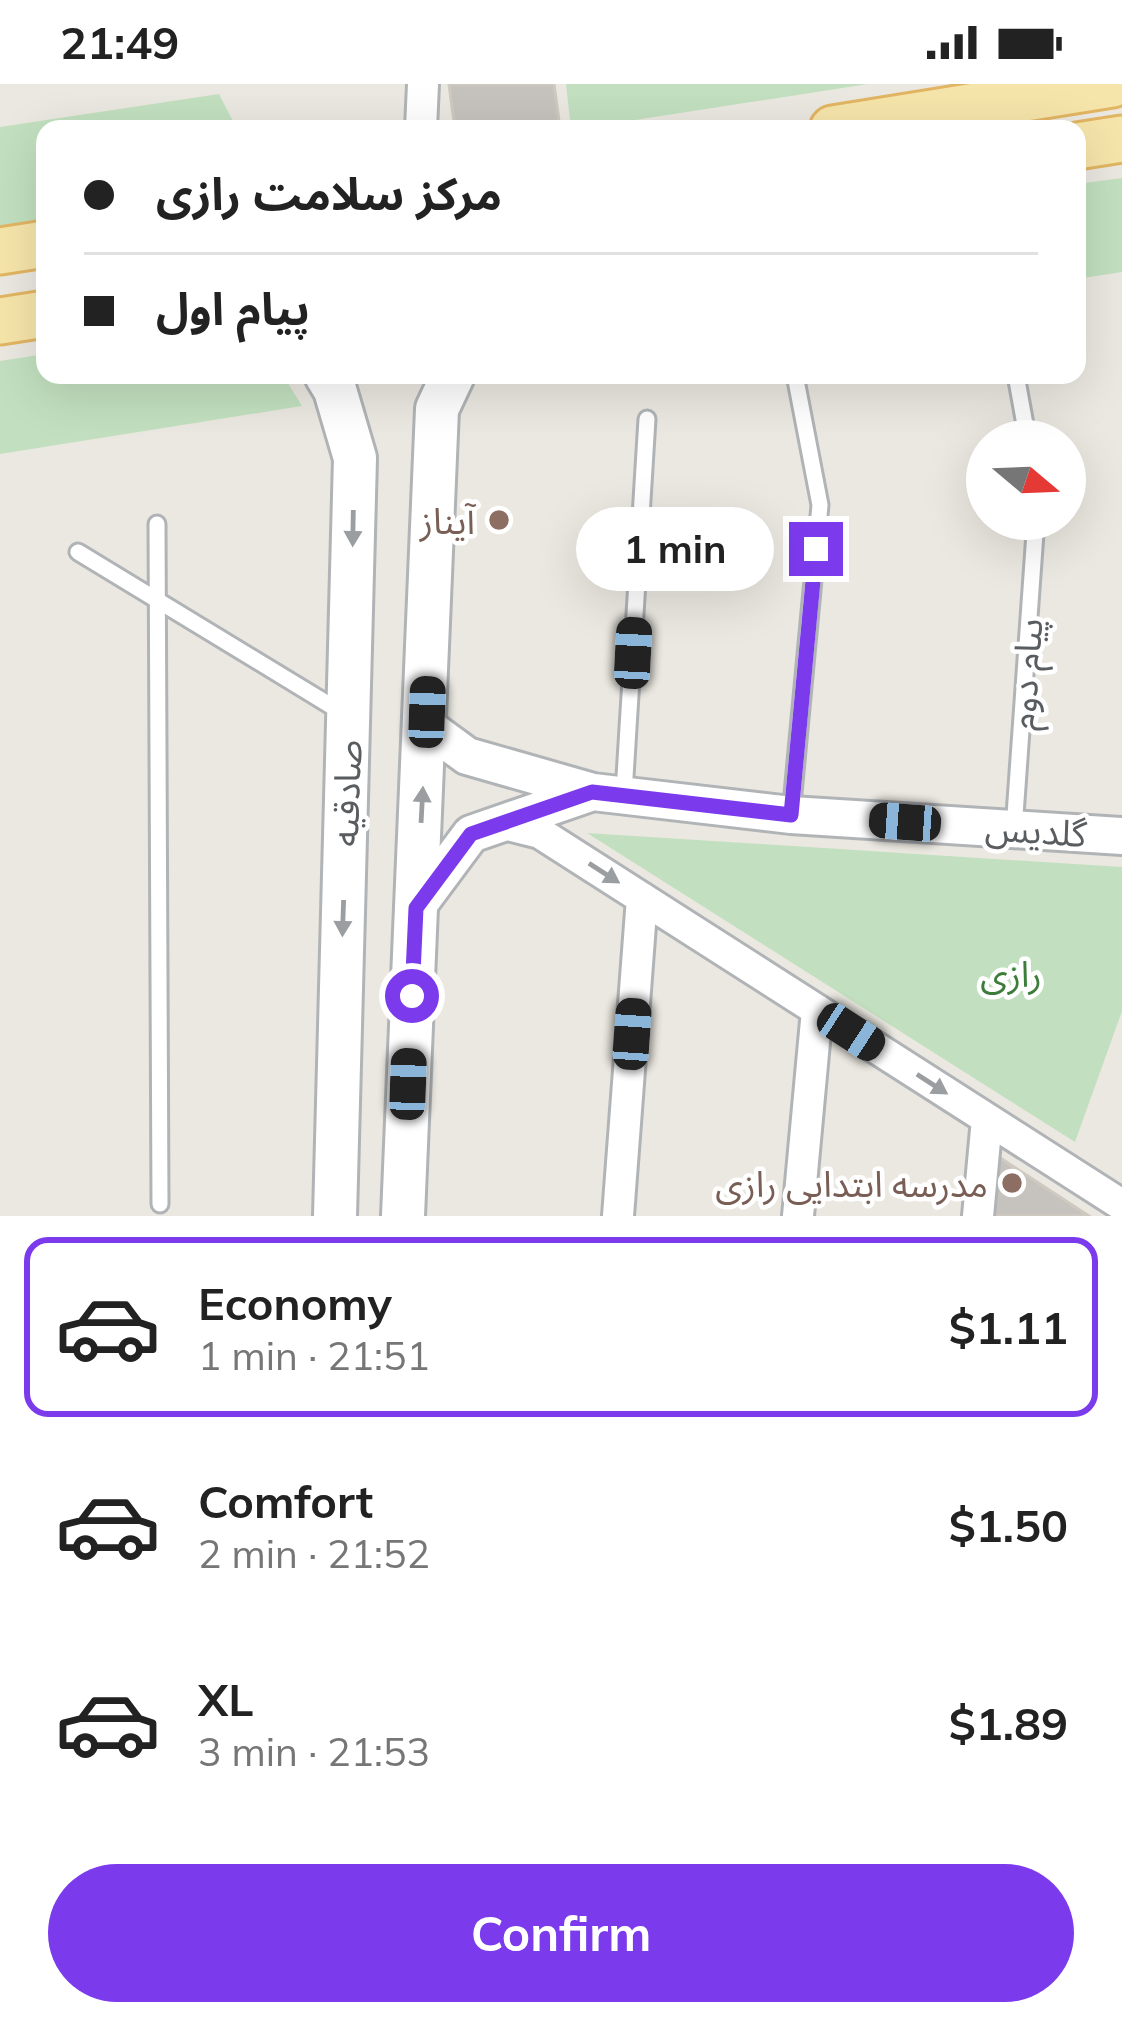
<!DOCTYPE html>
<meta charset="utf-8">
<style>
:root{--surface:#fff;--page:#f2f2f2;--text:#222;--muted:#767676;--line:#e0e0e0;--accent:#7c3aed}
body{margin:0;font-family:Mulish,"Noto Sans Arabic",sans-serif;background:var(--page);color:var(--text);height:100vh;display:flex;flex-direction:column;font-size:45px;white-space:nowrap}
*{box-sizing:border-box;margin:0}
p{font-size:39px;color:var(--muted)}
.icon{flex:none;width:66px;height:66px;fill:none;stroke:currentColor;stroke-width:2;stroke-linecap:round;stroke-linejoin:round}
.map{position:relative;height:1132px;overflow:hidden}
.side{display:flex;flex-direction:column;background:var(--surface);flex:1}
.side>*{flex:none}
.hud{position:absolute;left:36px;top:36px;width:1050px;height:264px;border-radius:24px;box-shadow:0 12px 48px #0002;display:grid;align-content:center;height:264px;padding:0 48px;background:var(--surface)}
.needle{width:78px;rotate:109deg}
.controls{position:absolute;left:966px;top:336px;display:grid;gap:24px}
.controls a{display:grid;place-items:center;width:120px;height:120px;border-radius:50%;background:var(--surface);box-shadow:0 12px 48px #0002;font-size:60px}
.end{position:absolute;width:54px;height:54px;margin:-27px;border:15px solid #7c3aed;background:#fff;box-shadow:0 0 0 6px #fff}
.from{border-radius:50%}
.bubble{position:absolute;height:84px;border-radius:42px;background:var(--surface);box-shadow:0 12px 48px #0002;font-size:39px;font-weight:700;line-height:84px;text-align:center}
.car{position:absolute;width:36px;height:72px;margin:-36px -18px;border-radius:15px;box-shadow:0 0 9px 3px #0007;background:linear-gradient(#222 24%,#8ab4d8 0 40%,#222 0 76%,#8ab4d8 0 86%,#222 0)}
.hud b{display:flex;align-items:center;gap:42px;height:114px;font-size:45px}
.hud b+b{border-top:3px solid var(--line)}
.hud i{width:30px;height:30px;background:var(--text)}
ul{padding:21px 0 0;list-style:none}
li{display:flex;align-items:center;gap:36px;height:180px;margin:0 24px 18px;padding:0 24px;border:6px solid transparent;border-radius:24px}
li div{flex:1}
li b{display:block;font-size:45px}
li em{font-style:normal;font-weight:700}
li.active{border-color:var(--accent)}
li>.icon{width:108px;height:108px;stroke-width:1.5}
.action{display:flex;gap:24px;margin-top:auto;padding:24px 48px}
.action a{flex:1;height:138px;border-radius:72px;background:var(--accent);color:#fff;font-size:48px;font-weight:700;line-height:138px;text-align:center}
.status{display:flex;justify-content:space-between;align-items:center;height:84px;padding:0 60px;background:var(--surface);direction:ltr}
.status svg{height:33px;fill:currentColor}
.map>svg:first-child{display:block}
.green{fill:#c2e0bf}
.building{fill:#c6c3be;stroke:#cfc9c0;stroke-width:3}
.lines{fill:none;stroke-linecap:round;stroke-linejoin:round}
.service-casing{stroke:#b1b4b7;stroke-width:21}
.minor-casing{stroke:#b1b4b7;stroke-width:36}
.tertiary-casing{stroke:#b1b4b7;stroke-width:42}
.secondary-casing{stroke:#b0b4b7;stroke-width:48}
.primary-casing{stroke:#e2b562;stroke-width:51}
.service{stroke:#fff;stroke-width:15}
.minor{stroke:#fff;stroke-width:30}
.tertiary{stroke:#fff;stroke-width:36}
.secondary{stroke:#fff;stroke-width:42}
.primary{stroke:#f6e5aa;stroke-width:45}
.oneway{fill:#9b9ea0}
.route{stroke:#7c3aed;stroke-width:15}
.education-dot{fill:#8d6e63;stroke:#fff;stroke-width:4.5}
.labels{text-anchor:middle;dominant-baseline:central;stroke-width:9;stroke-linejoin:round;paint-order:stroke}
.education-label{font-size:36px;fill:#785e54;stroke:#fff;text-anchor:end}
.street-label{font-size:36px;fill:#595d60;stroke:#fff}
.park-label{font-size:36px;fill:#3d7d3c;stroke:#fff}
</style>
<div class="status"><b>21:49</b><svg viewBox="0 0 49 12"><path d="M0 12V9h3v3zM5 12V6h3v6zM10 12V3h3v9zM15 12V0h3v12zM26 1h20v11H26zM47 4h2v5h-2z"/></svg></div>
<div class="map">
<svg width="1122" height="1132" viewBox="0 0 1122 1132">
<rect width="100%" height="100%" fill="#ebe8e1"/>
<path class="green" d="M 566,0 L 868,0 L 577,45 L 571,45 Z
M 219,10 L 237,45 L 45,45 L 45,136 L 0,143 L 0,43 Z
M 1122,94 L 1122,188 L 1077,195 L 1077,100 Z
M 45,270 L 45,291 L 283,291 L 302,322 L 0,370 L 0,277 Z
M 587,749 L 1122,783 L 1122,927 L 1075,1058 Z"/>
<path class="building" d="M 449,0 L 554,0 L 559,37 L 455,45 Z
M 988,1066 L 1089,1132 L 983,1132 Z"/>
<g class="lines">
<g class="service-casing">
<path id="service" d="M 1016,291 L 1028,357
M 157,440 L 160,1120
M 78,468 L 341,628
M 624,709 L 647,335
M 791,731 L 820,421 L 795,291
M 1014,745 L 1036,435"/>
</g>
<g class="minor-casing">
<path id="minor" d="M 421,45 L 423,0
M 500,739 L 540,749 L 1122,1121
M 618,1132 L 642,814
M 798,1132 L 817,926
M 978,1132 L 987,1035"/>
</g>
<g class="tertiary-casing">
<path id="tertiary" d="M 426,642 L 467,672 L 593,708 L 791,731 L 1122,752
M 416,824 L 471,750 L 593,708"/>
</g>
<g class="secondary-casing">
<path id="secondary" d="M 326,291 L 335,306 L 355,374 L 335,1132
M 403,1132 L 437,325 L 453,291"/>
</g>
<g class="primary-casing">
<path id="primary" d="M 833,45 L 1112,0
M 1077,62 L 1122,55
M 0,167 L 45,160
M 0,237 L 45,230"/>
</g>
<use href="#service" class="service"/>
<use href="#minor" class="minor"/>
<use href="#tertiary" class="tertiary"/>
<use href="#secondary" class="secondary"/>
<use href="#primary" class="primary"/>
</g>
<defs><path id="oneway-solid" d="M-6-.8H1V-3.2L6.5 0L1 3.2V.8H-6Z" transform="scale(3)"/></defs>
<g class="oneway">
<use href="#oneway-solid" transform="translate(353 444) rotate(91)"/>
<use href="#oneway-solid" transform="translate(422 721) rotate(-87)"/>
<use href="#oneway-solid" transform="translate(604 789) rotate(33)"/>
<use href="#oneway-solid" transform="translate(343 834) rotate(92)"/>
<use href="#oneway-solid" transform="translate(932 1000) rotate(33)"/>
</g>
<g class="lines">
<path class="route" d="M 412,912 L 416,824 L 471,750 L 592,708 L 791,731 L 816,465"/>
</g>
<g class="education-dot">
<circle cx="499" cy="436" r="12"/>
<circle cx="1012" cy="1099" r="12"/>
</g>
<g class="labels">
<g class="education-label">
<text x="475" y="436">آیناز</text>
<text x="988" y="1099">مدرسه ابتدایی رازی</text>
</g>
<g class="street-label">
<text transform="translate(1025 590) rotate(-86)">پیام دوم</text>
<text transform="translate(346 709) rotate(-88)">صادقیه</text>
<text transform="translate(1036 746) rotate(4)">گلدیس</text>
</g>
<g class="park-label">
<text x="1011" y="889">رازی</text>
</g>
</g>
</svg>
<div class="controls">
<a><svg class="needle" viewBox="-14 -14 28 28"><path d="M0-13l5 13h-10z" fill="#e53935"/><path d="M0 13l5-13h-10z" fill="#767676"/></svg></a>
</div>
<i class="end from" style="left:412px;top:912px"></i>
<i class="end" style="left:816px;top:465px"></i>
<div class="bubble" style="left:576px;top:423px;width:198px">1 min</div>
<i class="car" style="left:633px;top:569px;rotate:3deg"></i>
<i class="car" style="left:427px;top:628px;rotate:2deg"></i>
<i class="car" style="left:905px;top:738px;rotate:274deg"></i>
<i class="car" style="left:851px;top:948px;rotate:123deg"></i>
<i class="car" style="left:632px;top:950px;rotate:4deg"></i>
<i class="car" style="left:408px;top:1000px;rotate:2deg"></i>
<div class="hud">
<b><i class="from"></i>مرکز سلامت رازی</b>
<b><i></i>پیام اول</b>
</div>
</div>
<section class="side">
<ul>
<li class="active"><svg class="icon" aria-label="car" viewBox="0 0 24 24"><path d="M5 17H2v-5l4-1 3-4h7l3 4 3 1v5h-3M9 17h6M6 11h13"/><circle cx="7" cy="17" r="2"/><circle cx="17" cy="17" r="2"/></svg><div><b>Economy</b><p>1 min · 21:51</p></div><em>$1.11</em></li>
<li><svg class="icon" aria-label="car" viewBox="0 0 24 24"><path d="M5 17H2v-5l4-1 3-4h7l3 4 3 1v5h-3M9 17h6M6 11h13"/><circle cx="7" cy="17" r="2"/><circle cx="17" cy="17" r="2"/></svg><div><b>Comfort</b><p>2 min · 21:52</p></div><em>$1.50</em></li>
<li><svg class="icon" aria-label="car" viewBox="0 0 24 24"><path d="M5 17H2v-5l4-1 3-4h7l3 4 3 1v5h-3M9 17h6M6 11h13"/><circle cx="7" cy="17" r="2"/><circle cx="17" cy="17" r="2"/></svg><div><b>XL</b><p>3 min · 21:53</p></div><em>$1.89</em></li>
</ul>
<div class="action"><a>Confirm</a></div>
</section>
